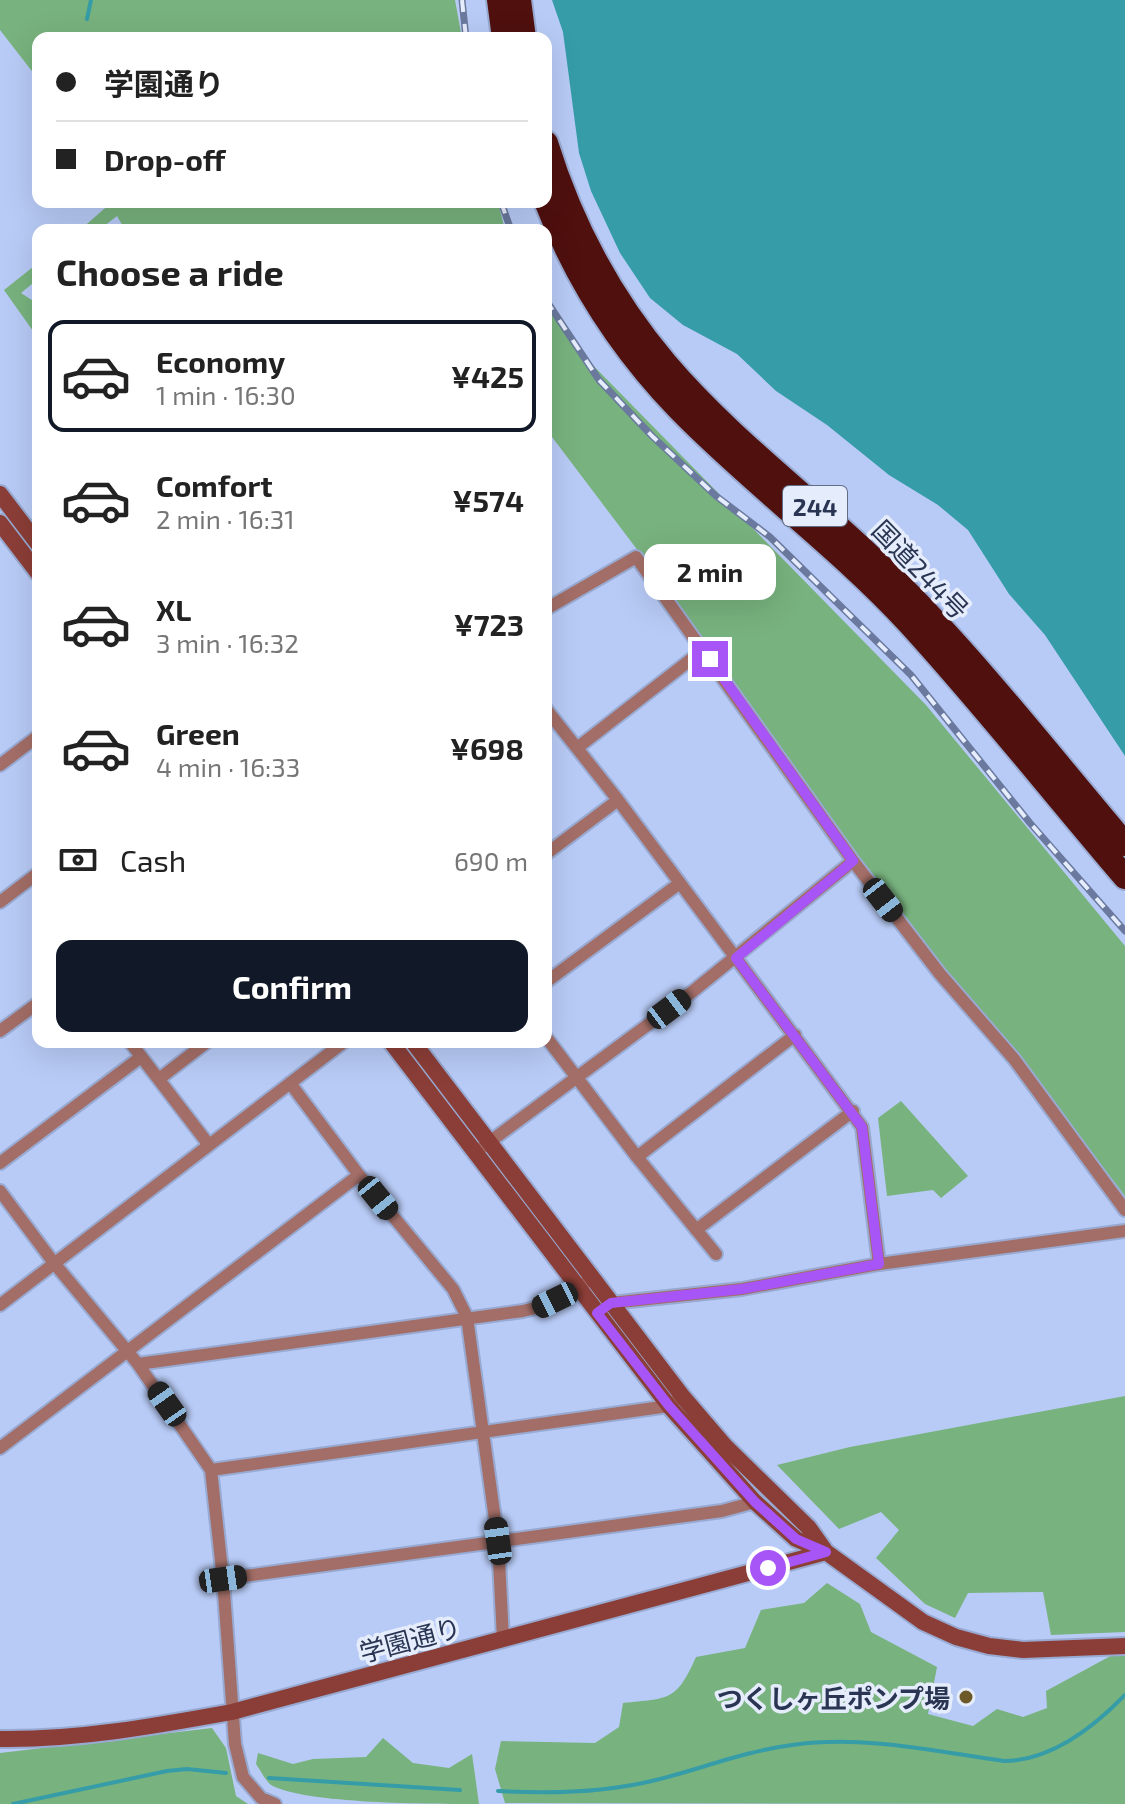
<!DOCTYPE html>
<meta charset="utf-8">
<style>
:root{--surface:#fff;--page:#f6f6f6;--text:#222;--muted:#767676;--line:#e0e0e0;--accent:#111827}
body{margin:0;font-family:"Exo 2","Noto Sans JP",sans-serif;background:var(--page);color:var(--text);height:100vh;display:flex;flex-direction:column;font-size:30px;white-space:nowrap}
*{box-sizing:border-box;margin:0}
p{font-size:26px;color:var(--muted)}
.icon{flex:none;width:44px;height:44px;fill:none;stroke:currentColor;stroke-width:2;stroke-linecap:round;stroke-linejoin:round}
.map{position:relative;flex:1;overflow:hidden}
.drawer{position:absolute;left:32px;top:224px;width:520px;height:824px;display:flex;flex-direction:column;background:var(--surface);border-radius:16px;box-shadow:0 8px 32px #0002}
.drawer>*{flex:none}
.banner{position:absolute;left:32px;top:32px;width:520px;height:176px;border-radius:16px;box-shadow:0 8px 32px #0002;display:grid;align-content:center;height:176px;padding:0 24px;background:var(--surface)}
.end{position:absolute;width:36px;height:36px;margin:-18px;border:10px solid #a855f7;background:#fff;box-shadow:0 0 0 4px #fff}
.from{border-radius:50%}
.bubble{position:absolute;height:56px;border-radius:16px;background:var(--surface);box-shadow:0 8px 32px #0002;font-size:26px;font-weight:700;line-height:56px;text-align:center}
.car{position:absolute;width:24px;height:48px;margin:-24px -12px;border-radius:10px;box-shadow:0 0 6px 2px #0007;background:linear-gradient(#222 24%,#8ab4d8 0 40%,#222 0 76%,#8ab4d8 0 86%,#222 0)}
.banner b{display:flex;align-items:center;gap:28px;height:76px;font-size:30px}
.banner b+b{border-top:2px solid var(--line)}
.banner i{width:20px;height:20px;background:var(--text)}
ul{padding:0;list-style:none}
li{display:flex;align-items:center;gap:24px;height:112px;margin:0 16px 12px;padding:0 8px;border:4px solid transparent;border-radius:16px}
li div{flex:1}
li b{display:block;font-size:30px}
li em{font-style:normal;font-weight:700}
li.on{border-color:var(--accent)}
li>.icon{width:72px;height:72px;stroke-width:1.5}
h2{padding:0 24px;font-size:36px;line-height:96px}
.pay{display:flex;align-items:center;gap:20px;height:88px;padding:0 24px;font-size:30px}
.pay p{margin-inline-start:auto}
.primary-button{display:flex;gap:16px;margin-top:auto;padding:16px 24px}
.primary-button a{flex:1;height:92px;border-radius:16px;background:var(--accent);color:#fff;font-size:32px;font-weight:700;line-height:92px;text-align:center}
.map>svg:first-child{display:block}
.green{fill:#78b27e}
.water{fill:#359ca8}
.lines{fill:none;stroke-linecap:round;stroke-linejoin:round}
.stream{stroke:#359ca8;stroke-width:4}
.street-casing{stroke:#99aad2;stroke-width:16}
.secondary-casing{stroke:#99aad2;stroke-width:20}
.highway-casing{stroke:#99aad2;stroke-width:28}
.street{stroke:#a36e67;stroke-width:12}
.secondary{stroke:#8b3e37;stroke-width:16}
.highway{stroke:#4f100e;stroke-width:24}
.rail-casing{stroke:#6a799d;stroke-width:7}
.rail{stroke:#e5ecfb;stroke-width:4;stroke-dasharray:12;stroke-linecap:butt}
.route{stroke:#a855f7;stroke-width:10}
.poi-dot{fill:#6d5928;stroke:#e5ecfb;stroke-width:3}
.labels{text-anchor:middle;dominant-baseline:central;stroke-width:7;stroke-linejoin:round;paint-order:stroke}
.shield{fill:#e5ecfb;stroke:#616c85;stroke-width:2}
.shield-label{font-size:24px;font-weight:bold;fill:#293552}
.street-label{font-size:26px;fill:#293552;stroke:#e5ecfb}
.poi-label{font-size:26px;font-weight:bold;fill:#293552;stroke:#e5ecfb;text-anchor:end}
</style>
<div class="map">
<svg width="1125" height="1804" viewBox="0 0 1125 1804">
<rect width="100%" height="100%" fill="#b8cbf6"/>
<path class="green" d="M 0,0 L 455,0 L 462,38 L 38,38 L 38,79 L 0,30 Z
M 112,202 L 498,202 L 505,230 L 125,230 L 117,216 L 99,230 L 80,230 Z
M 38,263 L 38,279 L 21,293 L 38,304 L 38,338 L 4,290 Z
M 546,300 L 579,351 L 926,705 L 1125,946 L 1125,1196 L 1008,1043 L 938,963 L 811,795 L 645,560 L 546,429 Z
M 901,1101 L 968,1176 L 941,1198 L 933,1190 L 887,1196 L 878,1118 Z
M 1125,1396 L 1125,1632 L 1051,1635 L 1043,1592 L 968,1593 L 955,1618 L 925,1604 L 876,1558 L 899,1530 L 881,1512 L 839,1529 L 777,1465 L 850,1447 Z
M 827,1583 L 860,1604 L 871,1632 L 937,1667 L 928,1714 L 973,1726 L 997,1709 L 1023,1717 L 1047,1708 L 1046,1691 L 1116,1653 L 1125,1656 L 1125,1804 L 505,1803 L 495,1769 L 501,1741 L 595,1743 L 619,1727 L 623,1703 C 669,1698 676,1702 696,1657 L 745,1648 L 761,1610 L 804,1603 Z
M 212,1728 L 226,1748 L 236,1796 L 248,1804 L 0,1804 L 0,1753 Z
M 383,1738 L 413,1763 L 449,1768 L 472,1754 L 479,1804 C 433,1804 304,1804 271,1785 C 265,1780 261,1771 256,1764 L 258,1753 L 293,1764 L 313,1759 L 366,1757 Z"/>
<path class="water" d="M 552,0 L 1125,0 L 1125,756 L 1045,635 L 1009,594 L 968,530 L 938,505 L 889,475 L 827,425 L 776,391 L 737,354 L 683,325 L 650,298 L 620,253 L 591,191 L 579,153 L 563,32 Z"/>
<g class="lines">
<path class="stream" d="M 87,19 L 91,0
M 269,1778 L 460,1790
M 498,1791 C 550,1794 604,1793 656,1780 C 701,1769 745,1751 792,1745 C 864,1735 933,1751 1004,1761 C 1051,1761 1094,1727 1125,1695
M 13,1804 L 167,1771 L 187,1769 L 226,1773"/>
<g class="street-casing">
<path id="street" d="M 546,609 L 636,557 L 853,861 L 940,974 L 1014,1059 L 1125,1210
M 546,709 L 618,800 L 862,1127 L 879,1264
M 577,748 L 703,650
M 0,765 L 38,736
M 546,854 L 618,800
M 0,902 L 38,873
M 546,982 L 680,883
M 0,1031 L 38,1003
M 546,1037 L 637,1157 L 716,1254
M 130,1042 L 209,1145
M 159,1079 L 207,1042
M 290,1083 L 359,1175 L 453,1289 L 467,1317 L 498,1541 L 503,1639
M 476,1152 L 692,992 L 853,861
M 637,1157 L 795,1035
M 0,1163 L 141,1057
M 0,1191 L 54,1263 L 138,1364 L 211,1470 L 223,1579 L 235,1744 L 243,1777 L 261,1798 L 275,1804
M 696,1230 L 853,1111
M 0,1305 L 344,1042
M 607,1306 L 611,1303 L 742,1289 L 879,1264 L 1125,1231
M 138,1364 L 523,1311 L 539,1307 L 585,1283
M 0,1448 L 359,1175
M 211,1470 L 669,1406 L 674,1402
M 223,1579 L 722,1511 L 755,1502"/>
</g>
<g class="secondary-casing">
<path id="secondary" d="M 0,494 L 38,544
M 0,523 L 38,573
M 391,1042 L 669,1406 L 755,1502 L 796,1539 L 826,1552 L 923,1622 L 956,1637 L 989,1646 L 1023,1650 L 1125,1646
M 413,1042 L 683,1397 L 725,1446 L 809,1528 L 826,1552
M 0,1739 C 78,1740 155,1726 232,1712 L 826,1552"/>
</g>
<g class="highway-casing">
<path id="highway" d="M 499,0 L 504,38
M 519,0 L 524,38
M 546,143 C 571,224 611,299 666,364 C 735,445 824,508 899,584 C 980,665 1051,757 1125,844
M 546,201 C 576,279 621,349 679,409 C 752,484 838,546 909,623 C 984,705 1053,793 1125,877"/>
</g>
<use href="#street" class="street"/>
<use href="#secondary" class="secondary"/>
<use href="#highway" class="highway"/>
<g class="rail-casing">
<path id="rail" d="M 462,0 L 466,38
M 501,202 L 511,230
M 546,300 L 599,380 L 652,436 L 716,496 L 770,537 L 911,675 L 1030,823 L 1125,931"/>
</g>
<use href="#rail" class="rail"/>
</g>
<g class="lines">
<path class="route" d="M 710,659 L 853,861 L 736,958 L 862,1127 L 879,1264 L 742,1289 L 611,1303 L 597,1313 L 669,1406 L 755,1502 L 796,1539 L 826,1552 L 768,1568"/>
</g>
<circle class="poi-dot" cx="966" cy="1697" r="8"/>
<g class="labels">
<rect class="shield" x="783" y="486" width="64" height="40" rx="6"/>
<g class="shield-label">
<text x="815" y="506">244</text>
</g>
<g class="street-label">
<text transform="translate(921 569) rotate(46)">国道244号</text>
<text transform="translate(410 1639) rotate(-15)">学園通り</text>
</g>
<g class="poi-label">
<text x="950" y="1697">つくしヶ丘ポンプ場</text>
</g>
</g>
</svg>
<i class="end from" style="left:768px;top:1568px"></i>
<i class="end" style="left:710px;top:659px"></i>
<div class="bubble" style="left:644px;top:544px;width:132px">2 min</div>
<i class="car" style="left:883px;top:900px;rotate:142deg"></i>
<i class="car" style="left:669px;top:1009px;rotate:53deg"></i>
<i class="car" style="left:378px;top:1198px;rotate:141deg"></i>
<i class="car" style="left:555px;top:1300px;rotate:244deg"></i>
<i class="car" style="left:167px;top:1404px;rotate:325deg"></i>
<i class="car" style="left:498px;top:1541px;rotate:352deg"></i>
<i class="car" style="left:223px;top:1579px;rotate:82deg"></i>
<div class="banner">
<b><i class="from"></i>学園通り</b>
<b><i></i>Drop-off</b>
</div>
<section class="drawer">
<h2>Choose a ride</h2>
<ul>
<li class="on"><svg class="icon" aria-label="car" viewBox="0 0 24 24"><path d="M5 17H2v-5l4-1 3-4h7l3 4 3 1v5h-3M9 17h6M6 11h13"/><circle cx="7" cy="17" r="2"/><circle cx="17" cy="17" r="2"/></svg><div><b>Economy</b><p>1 min · 16:30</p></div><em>¥425</em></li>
<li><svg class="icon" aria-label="car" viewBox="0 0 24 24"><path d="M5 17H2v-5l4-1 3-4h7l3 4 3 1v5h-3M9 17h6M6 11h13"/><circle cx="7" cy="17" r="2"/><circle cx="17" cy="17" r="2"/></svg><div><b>Comfort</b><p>2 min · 16:31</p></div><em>¥574</em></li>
<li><svg class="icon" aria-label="car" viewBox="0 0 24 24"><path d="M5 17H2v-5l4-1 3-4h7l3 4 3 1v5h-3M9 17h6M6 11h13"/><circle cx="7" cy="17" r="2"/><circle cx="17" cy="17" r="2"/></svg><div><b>XL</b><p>3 min · 16:32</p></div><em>¥723</em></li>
<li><svg class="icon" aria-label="car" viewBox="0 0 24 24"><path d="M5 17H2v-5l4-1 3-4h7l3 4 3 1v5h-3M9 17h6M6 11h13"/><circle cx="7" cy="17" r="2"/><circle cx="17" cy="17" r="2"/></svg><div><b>Green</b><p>4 min · 16:33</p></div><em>¥698</em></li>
</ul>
<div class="pay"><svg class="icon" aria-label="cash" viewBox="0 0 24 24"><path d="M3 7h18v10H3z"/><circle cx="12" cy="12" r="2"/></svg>Cash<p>690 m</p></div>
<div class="primary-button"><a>Confirm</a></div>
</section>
</div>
